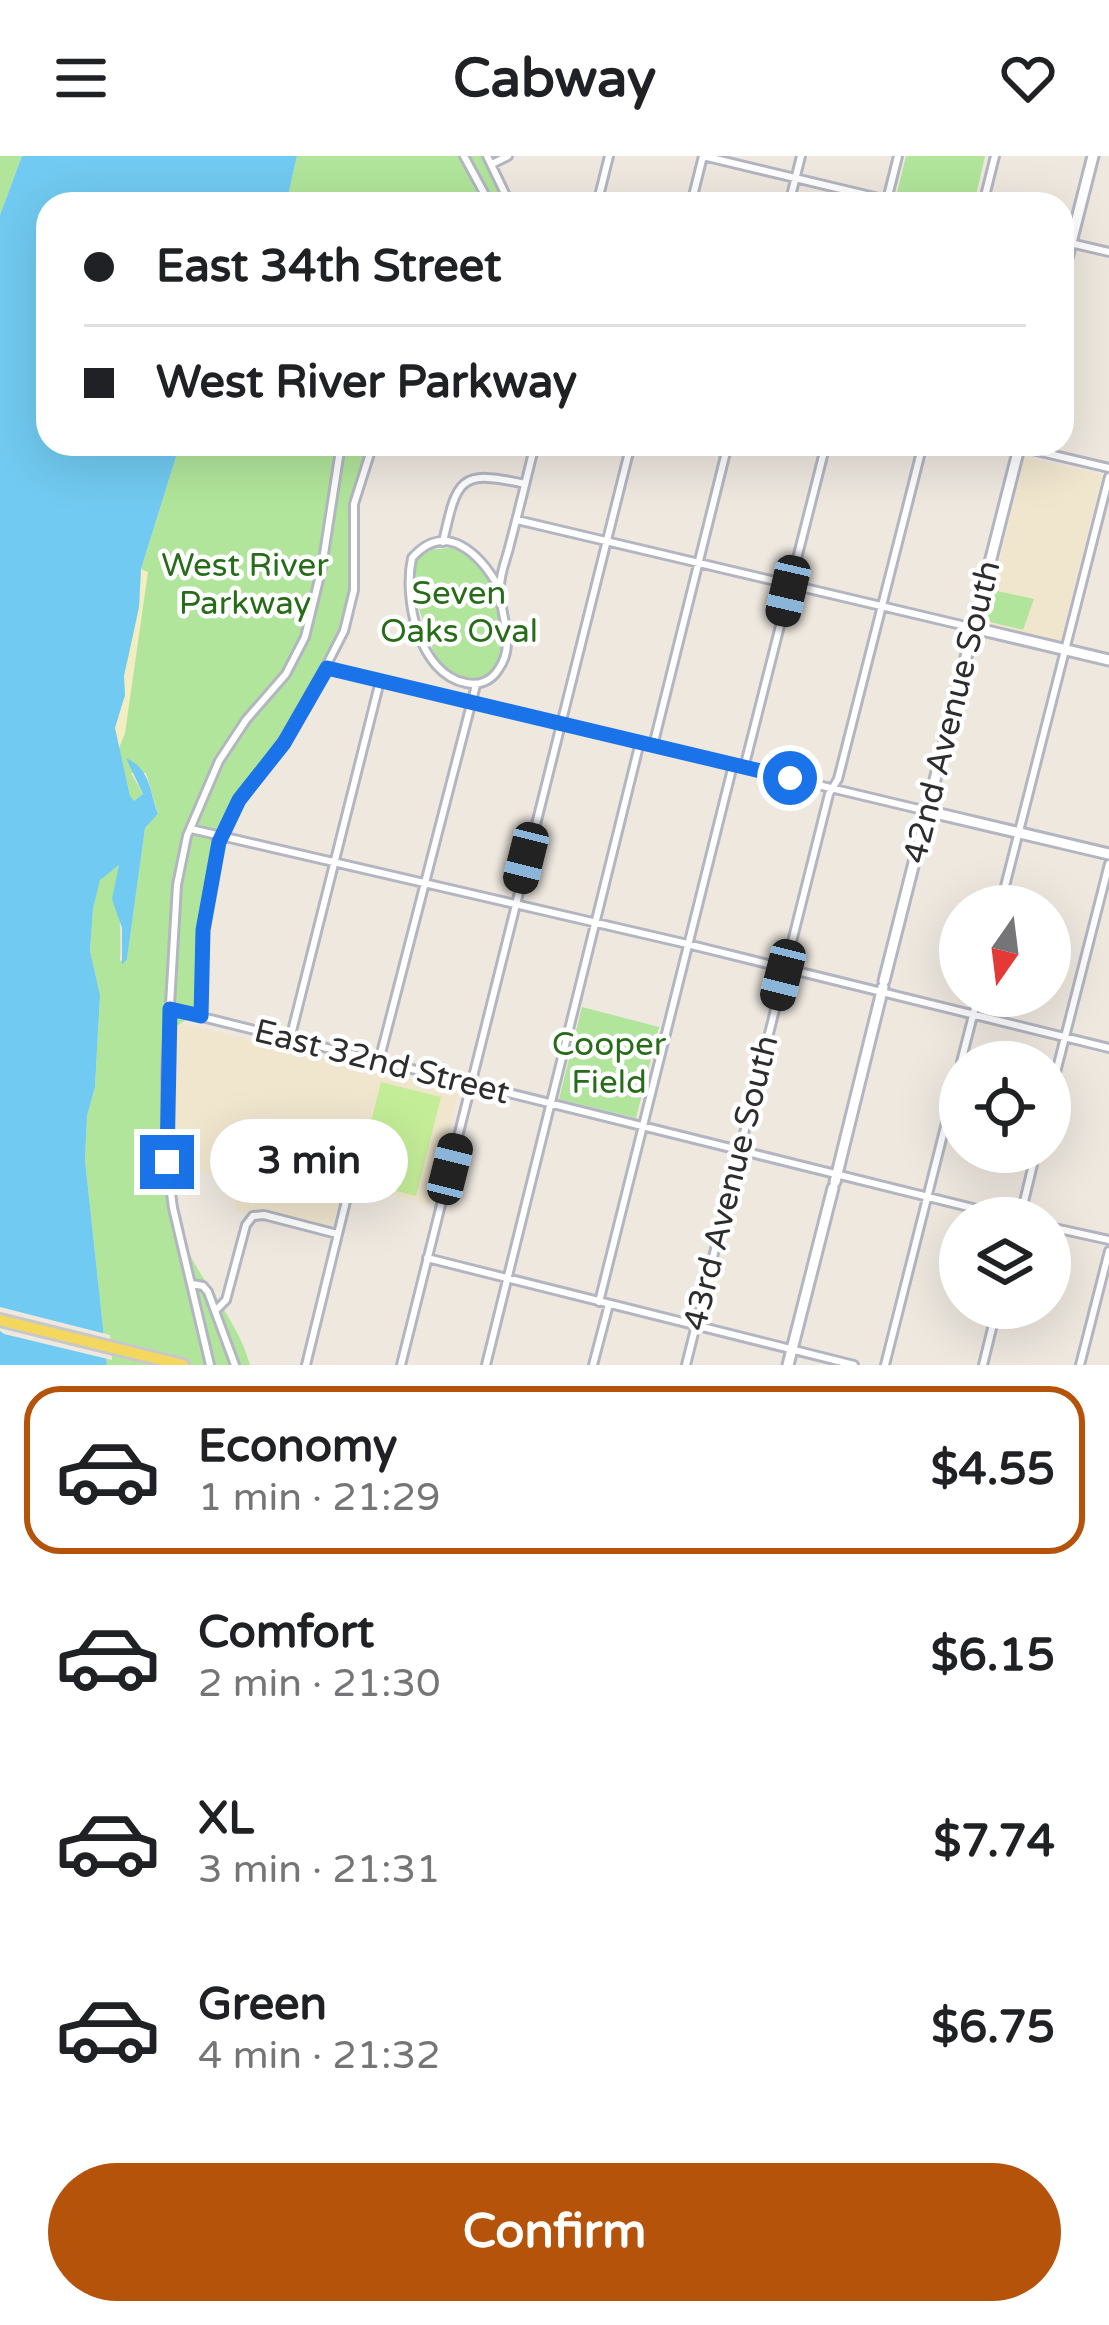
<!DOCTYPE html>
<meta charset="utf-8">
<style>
:root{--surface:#fff;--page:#f6f6f6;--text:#202124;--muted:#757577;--line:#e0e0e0;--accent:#b45309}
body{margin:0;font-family:"Varela Round",sans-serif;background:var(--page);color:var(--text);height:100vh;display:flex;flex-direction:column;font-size:45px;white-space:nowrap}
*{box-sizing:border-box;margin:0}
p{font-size:39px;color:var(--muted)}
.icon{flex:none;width:66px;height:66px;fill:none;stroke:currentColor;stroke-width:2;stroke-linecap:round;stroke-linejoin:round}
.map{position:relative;height:1209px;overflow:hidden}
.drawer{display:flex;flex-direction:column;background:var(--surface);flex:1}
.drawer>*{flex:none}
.hud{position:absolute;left:36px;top:36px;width:1038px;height:264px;border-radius:36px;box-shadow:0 12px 48px #0002;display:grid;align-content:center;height:264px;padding:0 48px;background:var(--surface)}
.needle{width:78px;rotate:194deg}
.controls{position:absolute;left:939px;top:729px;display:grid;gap:24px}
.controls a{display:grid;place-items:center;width:132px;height:132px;border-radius:50%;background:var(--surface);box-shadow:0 12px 48px #0002;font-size:60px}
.end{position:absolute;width:54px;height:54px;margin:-27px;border:15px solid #1a73e8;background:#fff;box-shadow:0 0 0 6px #fff}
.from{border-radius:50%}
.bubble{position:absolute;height:84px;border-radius:42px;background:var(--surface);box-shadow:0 12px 48px #0002;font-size:39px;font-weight:700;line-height:84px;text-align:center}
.car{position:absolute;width:36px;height:72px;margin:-36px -18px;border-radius:15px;box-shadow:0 0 9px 3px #0007;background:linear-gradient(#222 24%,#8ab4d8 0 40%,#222 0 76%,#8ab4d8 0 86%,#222 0)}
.hud b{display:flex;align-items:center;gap:42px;height:114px;font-size:45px}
.hud b+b{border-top:3px solid var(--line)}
.hud i{width:30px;height:30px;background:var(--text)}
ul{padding:21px 0 0;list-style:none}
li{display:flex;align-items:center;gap:36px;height:168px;margin:0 24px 18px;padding:0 24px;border:6px solid transparent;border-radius:36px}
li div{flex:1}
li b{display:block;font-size:45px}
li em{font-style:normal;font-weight:700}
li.on{border-color:var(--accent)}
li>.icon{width:108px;height:108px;stroke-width:1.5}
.action{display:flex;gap:24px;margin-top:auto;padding:24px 48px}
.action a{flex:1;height:138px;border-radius:72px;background:var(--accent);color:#fff;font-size:48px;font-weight:700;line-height:138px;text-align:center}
header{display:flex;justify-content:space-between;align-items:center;height:156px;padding:0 48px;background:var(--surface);font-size:54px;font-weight:700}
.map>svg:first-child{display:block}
.education{fill:#f0e6ce}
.green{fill:#b1e59b}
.sand{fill:#f3eec2}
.pitch{fill:#c4ed97}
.water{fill:#71caf1}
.pier{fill:#eee8df}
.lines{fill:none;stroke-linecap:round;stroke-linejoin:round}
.street-casing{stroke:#b3b5c0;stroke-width:12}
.secondary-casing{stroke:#b3b5c0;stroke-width:15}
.primary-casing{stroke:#c8c8c8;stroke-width:16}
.street{stroke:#fff;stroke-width:6}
.secondary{stroke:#fff;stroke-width:9}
.primary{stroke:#f4d85e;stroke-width:10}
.route{stroke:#1a73e8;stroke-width:15}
.labels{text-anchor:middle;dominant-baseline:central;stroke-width:9;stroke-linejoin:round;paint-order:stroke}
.park-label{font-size:33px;fill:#276d19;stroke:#fff}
.street-label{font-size:33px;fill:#2d2d2d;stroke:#fff}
</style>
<header><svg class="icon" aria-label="menu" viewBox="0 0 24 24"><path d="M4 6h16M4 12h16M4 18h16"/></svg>Cabway<svg class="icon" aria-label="heart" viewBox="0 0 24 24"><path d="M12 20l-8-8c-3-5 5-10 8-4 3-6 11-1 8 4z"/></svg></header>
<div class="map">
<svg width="1109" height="1209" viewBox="0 0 1109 1209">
<rect width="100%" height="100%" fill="#eee8df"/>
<path class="education" d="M 1025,301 L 1102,319 L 1060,486 L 984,468 Z
M 180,867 L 459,935 L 429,1049 L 345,1028 L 331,1072 L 259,1055 L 248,1059 L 235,1055 L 235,1026 L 174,1007 L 171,923 L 175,871 Z"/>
<path class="green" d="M 0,0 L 22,0 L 0,59 Z
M 297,0 L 482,0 L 506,48 L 286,48 Z
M 906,0 L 985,0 L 974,48 L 940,48 L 897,37 Z
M 180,288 L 369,288 L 351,347 L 350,434 L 340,474 L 296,561 L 236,642 L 218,679 L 199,774 L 198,856 L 175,871 C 170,938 161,1043 192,1103 C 212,1139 239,1169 250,1209 L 107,1209 L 85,1004 L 87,960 L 95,931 L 100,839 L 90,795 L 93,753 L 100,723 L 119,709 C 117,741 122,772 120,805 L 127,803 L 145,672 L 158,658 L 146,617 L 131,617 L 143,638 L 133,646 L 130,640 L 119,592 L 128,497 L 139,451 L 141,413 Z
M 451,392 C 497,404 529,506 476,525 L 439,511 L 416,444 L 416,402 L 426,394 Z
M 993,434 L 1034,443 L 1023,474 L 986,465 Z
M 582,851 L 659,871 L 636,962 L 559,943 Z"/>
<path class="sand" d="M 141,413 L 148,416 L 125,577 L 119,592 L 115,572 L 125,539 L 124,520 L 139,451 Z"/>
<path class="pitch" d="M 381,926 L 441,941 L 416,1040 L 356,1025 Z"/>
<path class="water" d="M 22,0 L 297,0 L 286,48 L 48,48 L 48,288 L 180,288 L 141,413 L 139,451 L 124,520 L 125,539 L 115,572 L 130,640 L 134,645 L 143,638 L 126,602 C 151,614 149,634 158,658 L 145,672 L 127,803 L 122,809 L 122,772 L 112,743 L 119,709 L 100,724 L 93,753 L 90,795 L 100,839 L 95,931 L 87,960 L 85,1004 L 107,1209 L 0,1209 L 0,59 Z"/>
<path class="pier" d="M 0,1151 L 110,1179 L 112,1204 L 4,1178 L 0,1175 Z"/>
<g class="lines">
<g class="street-casing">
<path id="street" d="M 464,0 L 490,48
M 487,0 L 510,48
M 703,0 L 904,48
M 492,8 L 508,0
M 597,48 L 609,0
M 691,48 L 703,0
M 789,48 L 801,0
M 886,48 L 898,0
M 983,48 L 995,0
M 1062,85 L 1109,96
M 1007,288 L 1109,312
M 517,364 L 974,472
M 443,386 C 457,323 459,313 525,328
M 499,432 C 481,399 446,363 412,402 C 403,443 419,518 466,527 C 479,530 491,525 498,514 C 517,488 500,461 500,433 C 499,419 507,402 510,388 C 519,354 527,321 535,288
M 327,512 L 927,655
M 653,590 L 728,288
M 744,612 L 826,288
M 191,673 L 683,787 L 1109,892
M 1000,750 L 1109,321
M 170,853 L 1013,1062
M 201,860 L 203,774 L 219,686 L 240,644 L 299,563 L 344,475 L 354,434 L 354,348 L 373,288
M 290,883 L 380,525
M 379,905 L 476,529
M 961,906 L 978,840
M 1050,940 L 1109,708
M 1020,1062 L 1036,996
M 1050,1071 L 1109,1084
M 427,1102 L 854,1209
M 192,1128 L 203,1130 L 208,1136 L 235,1209
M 599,1146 L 733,609
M 216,1154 L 226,1144 L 246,1069 L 253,1060 L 264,1059 L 337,1078
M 210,1209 L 173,1052 L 167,1006 L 166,917 L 177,729 L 187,680 L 219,605 L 246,564 L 286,518 L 305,481 L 322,411 L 341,288
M 306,1209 L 348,1037 L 345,1033
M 401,1209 L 631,288
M 486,1209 L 640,586
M 593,1209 L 609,1148
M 686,1209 L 829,638 L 838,623 L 923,288
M 885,1209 L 960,911
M 983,1209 L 997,1152
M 1080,1209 L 1109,1095"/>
</g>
<g class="secondary-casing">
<path id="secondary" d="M 1062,122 L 1093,0
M 974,472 L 1109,504
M 927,655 L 1109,698
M 884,825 L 1020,288
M 835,1026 L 883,831
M 788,1209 L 833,1032"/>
</g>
<g class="primary-casing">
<path id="primary" d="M 0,1164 L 183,1209"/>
</g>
<use href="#street" class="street"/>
<use href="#secondary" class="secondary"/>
<use href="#primary" class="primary"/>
</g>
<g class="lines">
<path class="route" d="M 167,1006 L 170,853 L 201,860 L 203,774 L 219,686 L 239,644 L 284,587 L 327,512 L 790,622"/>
</g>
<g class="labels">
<g class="park-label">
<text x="245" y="409">West River<tspan x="245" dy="38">Parkway</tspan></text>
<text x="459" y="437">Seven<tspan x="459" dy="38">Oaks Oval</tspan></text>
<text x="609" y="888">Cooper<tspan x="609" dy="38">Field</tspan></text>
</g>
<g class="street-label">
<text transform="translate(952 556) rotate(-76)">42nd Avenue South</text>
<text transform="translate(382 906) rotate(14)">East 32nd Street</text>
<text transform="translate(731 1027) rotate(-76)">43rd Avenue South</text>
</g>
</g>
</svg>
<div class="controls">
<a><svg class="needle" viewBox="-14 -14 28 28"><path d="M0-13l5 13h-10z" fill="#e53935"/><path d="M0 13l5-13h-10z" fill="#757577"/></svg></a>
<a><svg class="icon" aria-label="locate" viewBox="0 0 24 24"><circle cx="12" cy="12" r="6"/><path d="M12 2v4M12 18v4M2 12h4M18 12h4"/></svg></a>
<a><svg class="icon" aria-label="layers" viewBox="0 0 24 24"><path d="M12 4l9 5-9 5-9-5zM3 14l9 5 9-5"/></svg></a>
</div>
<i class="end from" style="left:790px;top:622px"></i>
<i class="end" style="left:167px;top:1006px"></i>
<div class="bubble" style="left:210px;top:963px;width:198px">3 min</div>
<i class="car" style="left:788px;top:435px;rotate:193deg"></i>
<i class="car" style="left:526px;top:702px;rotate:194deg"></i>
<i class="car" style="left:783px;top:819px;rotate:194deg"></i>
<i class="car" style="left:450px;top:1013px;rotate:14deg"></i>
<div class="hud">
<b><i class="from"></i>East 34th Street</b>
<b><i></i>West River Parkway</b>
</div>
</div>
<section class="drawer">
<ul>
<li class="on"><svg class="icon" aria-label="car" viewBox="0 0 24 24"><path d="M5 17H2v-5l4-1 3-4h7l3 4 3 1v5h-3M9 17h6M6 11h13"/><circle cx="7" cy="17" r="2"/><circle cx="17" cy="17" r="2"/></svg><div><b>Economy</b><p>1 min · 21:29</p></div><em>$4.55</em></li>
<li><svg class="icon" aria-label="car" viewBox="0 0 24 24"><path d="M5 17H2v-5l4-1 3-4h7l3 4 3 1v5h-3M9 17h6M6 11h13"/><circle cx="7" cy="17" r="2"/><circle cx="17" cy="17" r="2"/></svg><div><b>Comfort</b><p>2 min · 21:30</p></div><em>$6.15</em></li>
<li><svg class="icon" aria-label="car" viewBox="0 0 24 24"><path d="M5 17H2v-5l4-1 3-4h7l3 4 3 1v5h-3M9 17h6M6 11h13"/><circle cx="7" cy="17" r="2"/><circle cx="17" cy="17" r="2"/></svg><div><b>XL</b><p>3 min · 21:31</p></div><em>$7.74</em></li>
<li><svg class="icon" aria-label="car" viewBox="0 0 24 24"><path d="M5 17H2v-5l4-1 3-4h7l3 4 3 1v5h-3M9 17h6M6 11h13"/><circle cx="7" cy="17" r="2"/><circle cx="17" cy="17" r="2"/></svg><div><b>Green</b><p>4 min · 21:32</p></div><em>$6.75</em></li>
</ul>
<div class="action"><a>Confirm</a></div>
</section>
